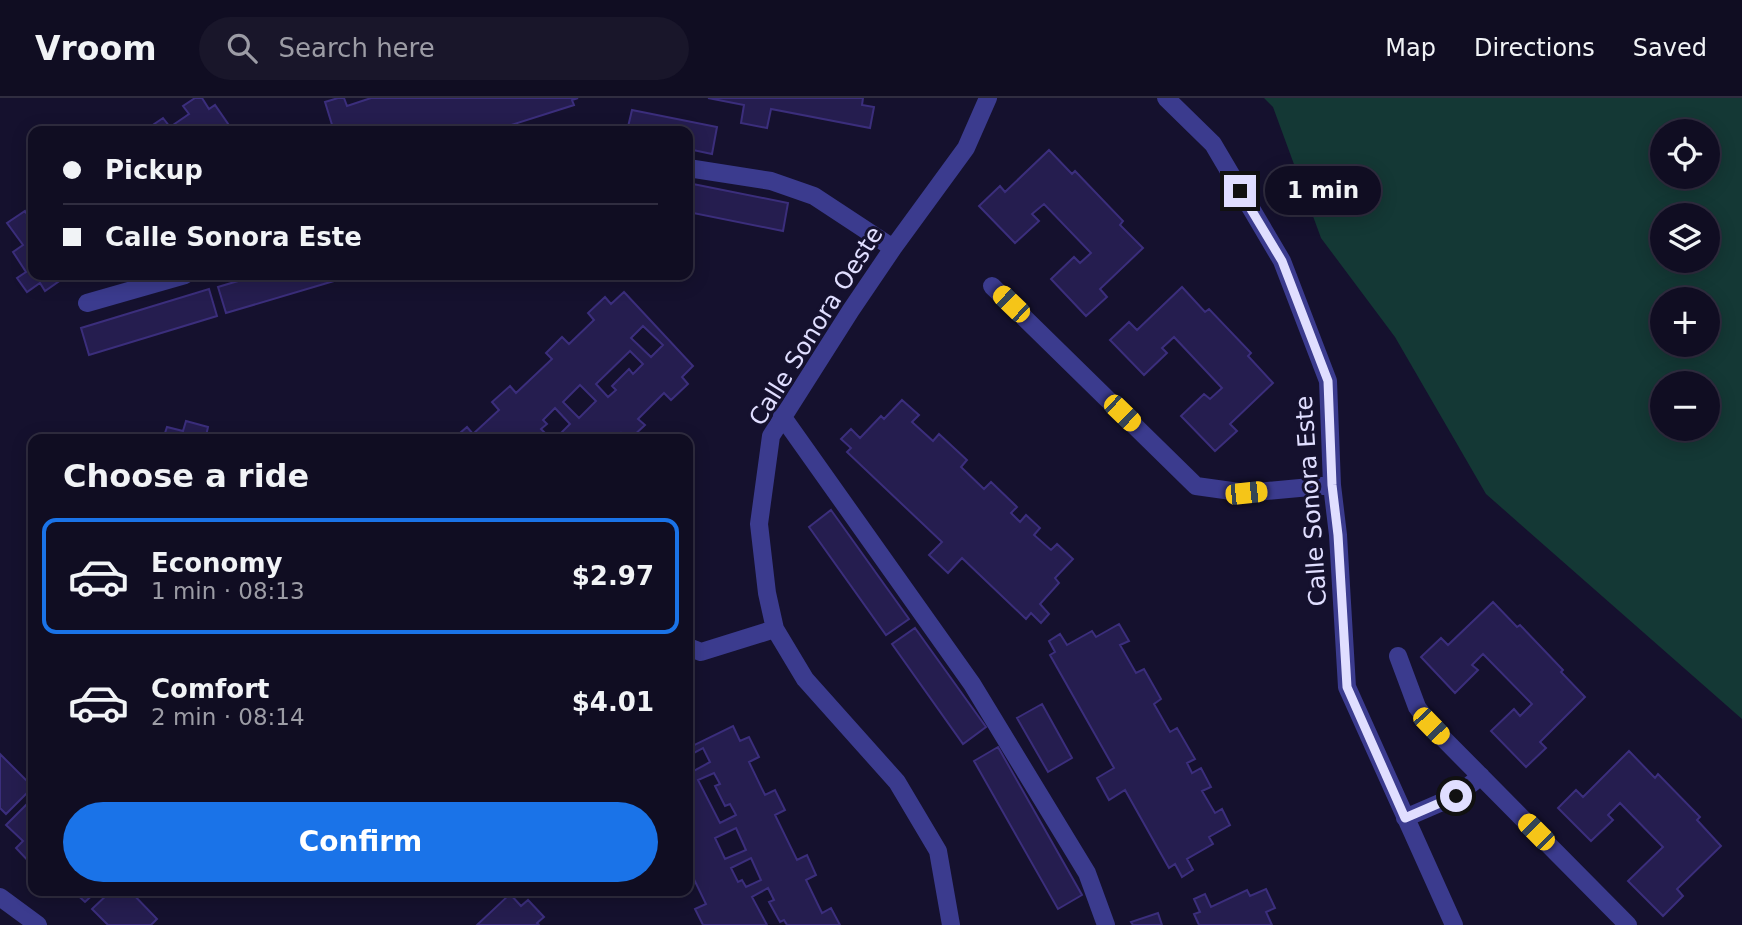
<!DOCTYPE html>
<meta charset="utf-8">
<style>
:root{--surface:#100d22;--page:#19162a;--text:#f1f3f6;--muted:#9c9ca5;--line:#302d40;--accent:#1a73e8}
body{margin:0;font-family:"DejaVu Sans",sans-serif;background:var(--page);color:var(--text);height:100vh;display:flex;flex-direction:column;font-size:26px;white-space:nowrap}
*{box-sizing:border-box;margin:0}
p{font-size:23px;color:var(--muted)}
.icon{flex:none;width:38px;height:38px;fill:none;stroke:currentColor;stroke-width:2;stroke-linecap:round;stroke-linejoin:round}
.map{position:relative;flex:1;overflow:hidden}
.panel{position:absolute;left:28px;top:336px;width:665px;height:462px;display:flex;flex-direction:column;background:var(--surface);border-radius:14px;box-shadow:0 4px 18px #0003,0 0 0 2px var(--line)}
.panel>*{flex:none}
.banner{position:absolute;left:28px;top:28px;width:665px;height:154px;border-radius:14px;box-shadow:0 4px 18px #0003,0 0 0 2px var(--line);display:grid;align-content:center;height:154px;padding:0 35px;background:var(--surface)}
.controls{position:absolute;left:1650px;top:21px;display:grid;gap:14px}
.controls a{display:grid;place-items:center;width:70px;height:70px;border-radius:50%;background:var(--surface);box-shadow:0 4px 18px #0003,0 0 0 2px var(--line);font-size:35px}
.end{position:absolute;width:32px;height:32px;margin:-16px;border:9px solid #e0deff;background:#111;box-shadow:0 0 0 4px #111}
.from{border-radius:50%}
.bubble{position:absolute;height:49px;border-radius:24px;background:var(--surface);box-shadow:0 4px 18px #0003,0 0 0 2px var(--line);font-size:23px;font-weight:700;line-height:49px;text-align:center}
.car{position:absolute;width:21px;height:42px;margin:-21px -10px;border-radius:9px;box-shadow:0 0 5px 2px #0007;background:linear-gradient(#f5c518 24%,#345 0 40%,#f5c518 0 76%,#345 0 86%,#f5c518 0)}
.banner b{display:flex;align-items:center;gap:24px;height:66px;font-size:26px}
.banner b+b{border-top:2px solid var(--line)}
.banner i{width:18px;height:18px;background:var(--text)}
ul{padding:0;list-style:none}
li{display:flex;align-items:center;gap:21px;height:116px;margin:0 14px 10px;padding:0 21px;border:4px solid transparent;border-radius:14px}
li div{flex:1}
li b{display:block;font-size:26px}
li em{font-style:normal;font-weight:700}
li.active{border-color:var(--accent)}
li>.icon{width:63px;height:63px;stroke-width:1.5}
h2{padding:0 35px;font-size:32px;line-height:84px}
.action{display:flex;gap:14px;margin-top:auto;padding:14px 35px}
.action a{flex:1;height:80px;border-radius:42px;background:var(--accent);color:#fff;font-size:28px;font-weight:700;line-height:80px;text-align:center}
header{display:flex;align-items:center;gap:42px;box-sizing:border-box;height:98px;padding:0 35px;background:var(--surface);border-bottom:2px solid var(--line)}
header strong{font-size:33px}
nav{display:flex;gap:38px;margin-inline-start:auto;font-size:24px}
.search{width:490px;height:63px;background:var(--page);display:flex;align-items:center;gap:18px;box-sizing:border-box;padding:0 24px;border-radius:38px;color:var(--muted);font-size:26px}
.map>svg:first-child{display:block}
.green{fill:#143835;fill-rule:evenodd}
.building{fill:#251d4f;stroke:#3b2e7c;stroke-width:2;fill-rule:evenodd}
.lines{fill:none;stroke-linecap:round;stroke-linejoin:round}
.minor{stroke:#3b3b8e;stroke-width:18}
.route{stroke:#e0deff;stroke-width:9}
.labels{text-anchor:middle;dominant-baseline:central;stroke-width:6;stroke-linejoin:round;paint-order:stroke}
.street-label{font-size:24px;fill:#e0deff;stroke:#15112e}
</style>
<header>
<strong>Vroom</strong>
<div class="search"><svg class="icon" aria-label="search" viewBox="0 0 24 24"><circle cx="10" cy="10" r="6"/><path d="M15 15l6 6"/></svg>Search here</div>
<nav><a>Map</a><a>Directions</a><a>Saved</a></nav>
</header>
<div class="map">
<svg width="1742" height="827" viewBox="0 0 1742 827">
<rect width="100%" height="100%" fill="#15112e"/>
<path class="green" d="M 1264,0 L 1742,0 L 1742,621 L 1486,396 L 1395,239 L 1321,140 L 1273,9 ZM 1662,33 L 1708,33 L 1708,79 L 1662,79 ZM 1662,117 L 1708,117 L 1708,163 L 1662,163 ZM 1662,201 L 1708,201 L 1708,247 L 1662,247 ZM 1662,285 L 1708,285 L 1708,331 L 1662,331 Z"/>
<path class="building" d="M 195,0 L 202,0 L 209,11 L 215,7 L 233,33 L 149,33 L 147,31 L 163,20 L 170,29 L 189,16 L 183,8 Z
M 338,0 L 344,0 L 347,8 L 371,0 L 578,0 L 572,2 L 574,7 L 492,33 L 326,33 L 326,32 L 333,30 L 325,4 Z
M 708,0 L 863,0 L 862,7 L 874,9 L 870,30 L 771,11 L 767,30 L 741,25 L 744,7 Z
M 632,12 L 717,29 L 712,56 L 688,51 L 688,33 L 627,33 Z
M 1049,52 L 1072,76 L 1075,73 L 1123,123 L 1120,127 L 1143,150 L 1100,191 L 1107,199 L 1086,218 L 1051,181 L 1074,159 L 1080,165 L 1091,155 L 1044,106 L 1032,116 L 1039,123 L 1015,145 L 979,108 L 1000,88 L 1005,94 Z
M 688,85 L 788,105 L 783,133 L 688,114 Z
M 25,113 L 30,121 L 33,119 L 33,177 L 68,177 L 45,193 L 40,185 L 27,194 L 17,180 L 26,174 L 13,154 L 23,147 L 7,125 Z
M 258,177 L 343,177 L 344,180 L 226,215 L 218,189 Z
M 1182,189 L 1205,214 L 1209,211 L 1251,255 L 1248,258 L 1273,285 L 1230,326 L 1237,333 L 1215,353 L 1181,318 L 1204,296 L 1210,301 L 1222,290 L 1174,239 L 1162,250 L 1167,255 L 1144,277 L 1110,242 L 1129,224 L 1137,232 Z
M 209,191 L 217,218 L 89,257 L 81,230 Z
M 624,194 L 693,268 L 682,279 L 688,286 L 671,302 L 664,295 L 638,321 L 645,327 L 630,341 L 627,341 L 621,335 L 615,341 L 555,341 L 570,326 L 555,310 L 543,322 L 547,326 L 541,331 L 551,341 L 453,341 L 467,329 L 473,336 L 499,312 L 492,304 L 510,288 L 516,295 L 552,261 L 546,255 L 562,239 L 569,246 L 594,222 L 588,215 L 605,199 L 611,206 ZM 643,228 L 663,247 L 651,259 L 631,240 ZM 630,253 L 643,266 L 633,276 L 629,271 L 612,288 L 616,292 L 608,299 L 596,286 ZM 580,287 L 596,303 L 579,320 L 563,304 Z
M 902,302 L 919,317 L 912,324 L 933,343 L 939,336 L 967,362 L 961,369 L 984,391 L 991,384 L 1017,409 L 1011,415 L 1020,424 L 1026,417 L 1040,430 L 1034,437 L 1051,452 L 1057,446 L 1073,461 L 1055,480 L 1059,485 L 1040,506 L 1049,516 L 1041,525 L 1031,515 L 1026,521 L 962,460 L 948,475 L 929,457 L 942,444 L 847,354 L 851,350 L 841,341 L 851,331 L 860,340 L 881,318 L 884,321 Z
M 186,323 L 208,329 L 206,338 L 217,341 L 163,341 L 167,329 L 183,333 Z
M 831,412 L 909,521 L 886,537 L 809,429 Z
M 1493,504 L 1517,529 L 1520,527 L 1563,572 L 1561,574 L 1585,599 L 1540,644 L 1546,650 L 1526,669 L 1491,633 L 1514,611 L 1520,618 L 1532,606 L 1483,556 L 1472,567 L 1478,572 L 1455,595 L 1421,559 L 1441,540 L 1448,547 Z
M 1119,526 L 1129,543 L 1120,547 L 1136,575 L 1144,571 L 1161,601 L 1154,606 L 1170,634 L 1177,630 L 1195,661 L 1187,665 L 1192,675 L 1201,670 L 1211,689 L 1202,693 L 1215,715 L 1222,711 L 1230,727 L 1209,739 L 1213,746 L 1187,761 L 1193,772 L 1182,779 L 1175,766 L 1169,770 L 1125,692 L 1109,702 L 1097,680 L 1114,670 L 1050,557 L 1055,554 L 1049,543 L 1060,536 L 1067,547 L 1092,533 L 1096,539 Z
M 915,530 L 986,629 L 963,646 L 892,546 Z
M 1042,606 L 1072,660 L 1048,674 L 1017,620 Z
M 733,628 L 740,643 L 749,639 L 759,659 L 749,664 L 765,697 L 775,692 L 785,712 L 775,717 L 797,762 L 807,757 L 816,777 L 806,782 L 822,815 L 831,810 L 840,827 L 787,827 L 784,822 L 780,824 L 769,804 L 774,802 L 768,790 L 752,799 L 767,827 L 703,827 L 695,811 L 706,806 L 688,769 L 688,676 L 710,664 L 703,650 L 688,658 L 688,650 ZM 714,675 L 720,686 L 715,688 L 725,708 L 730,706 L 736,717 L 720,725 L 698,682 ZM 736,730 L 746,752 L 725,761 L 715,740 ZM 751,760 L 761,782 L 746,789 L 742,782 L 738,784 L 731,770 Z
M 998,649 L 1082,797 L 1058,811 L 974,663 Z
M 1629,653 L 1655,680 L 1658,676 L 1700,719 L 1697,722 L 1721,748 L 1677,791 L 1683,798 L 1663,818 L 1628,783 L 1663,749 L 1620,705 L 1608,717 L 1613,722 L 1591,743 L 1558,710 L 1576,692 L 1583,699 Z
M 0,656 L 33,689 L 6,716 L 0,710 Z
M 33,700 L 33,768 L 16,750 L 23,743 L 6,727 Z
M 1266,791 L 1275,810 L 1266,814 L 1272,827 L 1199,827 L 1194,816 L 1200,814 L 1194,801 L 1205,796 L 1211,809 L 1247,792 L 1250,798 Z
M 73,793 L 97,793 L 85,804 Z
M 111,793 L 130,793 L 157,821 L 151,827 L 108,827 L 92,811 Z
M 510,796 L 521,808 L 528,802 L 544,819 L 537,825 L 539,827 L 477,827 Z
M 1158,815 L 1162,827 L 1133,827 L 1131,824 Z"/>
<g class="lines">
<path class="minor" d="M 1166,0 L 1213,46 L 1282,163 L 1328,283 L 1332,387 L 1338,437 L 1347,589 L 1454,827
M 688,70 L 771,83 L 814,98 L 893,150
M 992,188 L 1196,388 L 1246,395 L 1332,387
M 87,205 L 185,177
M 782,318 L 972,586 L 1087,775 L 1106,827
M 688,549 L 701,554 L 775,531
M 1398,558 L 1417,609 L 1431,628 L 1628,827
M 1405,720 L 1456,698 L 1481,678
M 0,799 L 38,827
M 951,827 L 938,753 L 897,684 L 805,581 L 775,531 L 767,495 L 759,426 L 771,338 L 851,212 L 893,150 L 966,50 L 988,0"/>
</g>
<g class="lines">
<path class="route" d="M 1240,93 L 1282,163 L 1328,283 L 1332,387 L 1338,437 L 1347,589 L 1405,720 L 1456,698"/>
</g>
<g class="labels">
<g class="street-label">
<text transform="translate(816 228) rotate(-58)">Calle Sonora Oeste</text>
<text transform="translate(1311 403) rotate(-94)">Calle Sonora Este</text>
</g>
</g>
</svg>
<div class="controls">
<a><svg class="icon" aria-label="locate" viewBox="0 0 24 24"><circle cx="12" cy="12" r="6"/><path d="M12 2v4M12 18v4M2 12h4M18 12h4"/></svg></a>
<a><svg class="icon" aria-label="layers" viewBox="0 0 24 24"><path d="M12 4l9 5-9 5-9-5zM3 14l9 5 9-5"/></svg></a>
<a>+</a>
<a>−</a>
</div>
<i class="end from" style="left:1456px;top:698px"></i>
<i class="end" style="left:1240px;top:93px"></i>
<div class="bubble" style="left:1265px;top:68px;width:116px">1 min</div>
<i class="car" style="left:1011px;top:206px;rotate:314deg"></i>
<i class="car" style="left:1122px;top:315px;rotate:134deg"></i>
<i class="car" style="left:1246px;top:395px;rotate:84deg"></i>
<i class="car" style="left:1431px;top:628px;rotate:136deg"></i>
<i class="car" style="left:1536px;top:734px;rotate:315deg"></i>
<div class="banner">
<b><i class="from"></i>Pickup</b>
<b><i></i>Calle Sonora Este</b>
</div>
<section class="panel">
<h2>Choose a ride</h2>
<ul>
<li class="active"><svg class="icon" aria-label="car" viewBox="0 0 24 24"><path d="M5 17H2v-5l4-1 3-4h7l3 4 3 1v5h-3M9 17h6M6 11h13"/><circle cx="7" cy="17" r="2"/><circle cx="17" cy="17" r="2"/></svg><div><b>Economy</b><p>1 min · 08:13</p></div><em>$2.97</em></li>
<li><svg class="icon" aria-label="car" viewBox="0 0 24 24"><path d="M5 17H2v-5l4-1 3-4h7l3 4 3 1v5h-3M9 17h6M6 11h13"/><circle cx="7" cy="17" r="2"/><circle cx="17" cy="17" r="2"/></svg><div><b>Comfort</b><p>2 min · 08:14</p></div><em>$4.01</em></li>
</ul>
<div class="action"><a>Confirm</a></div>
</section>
</div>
